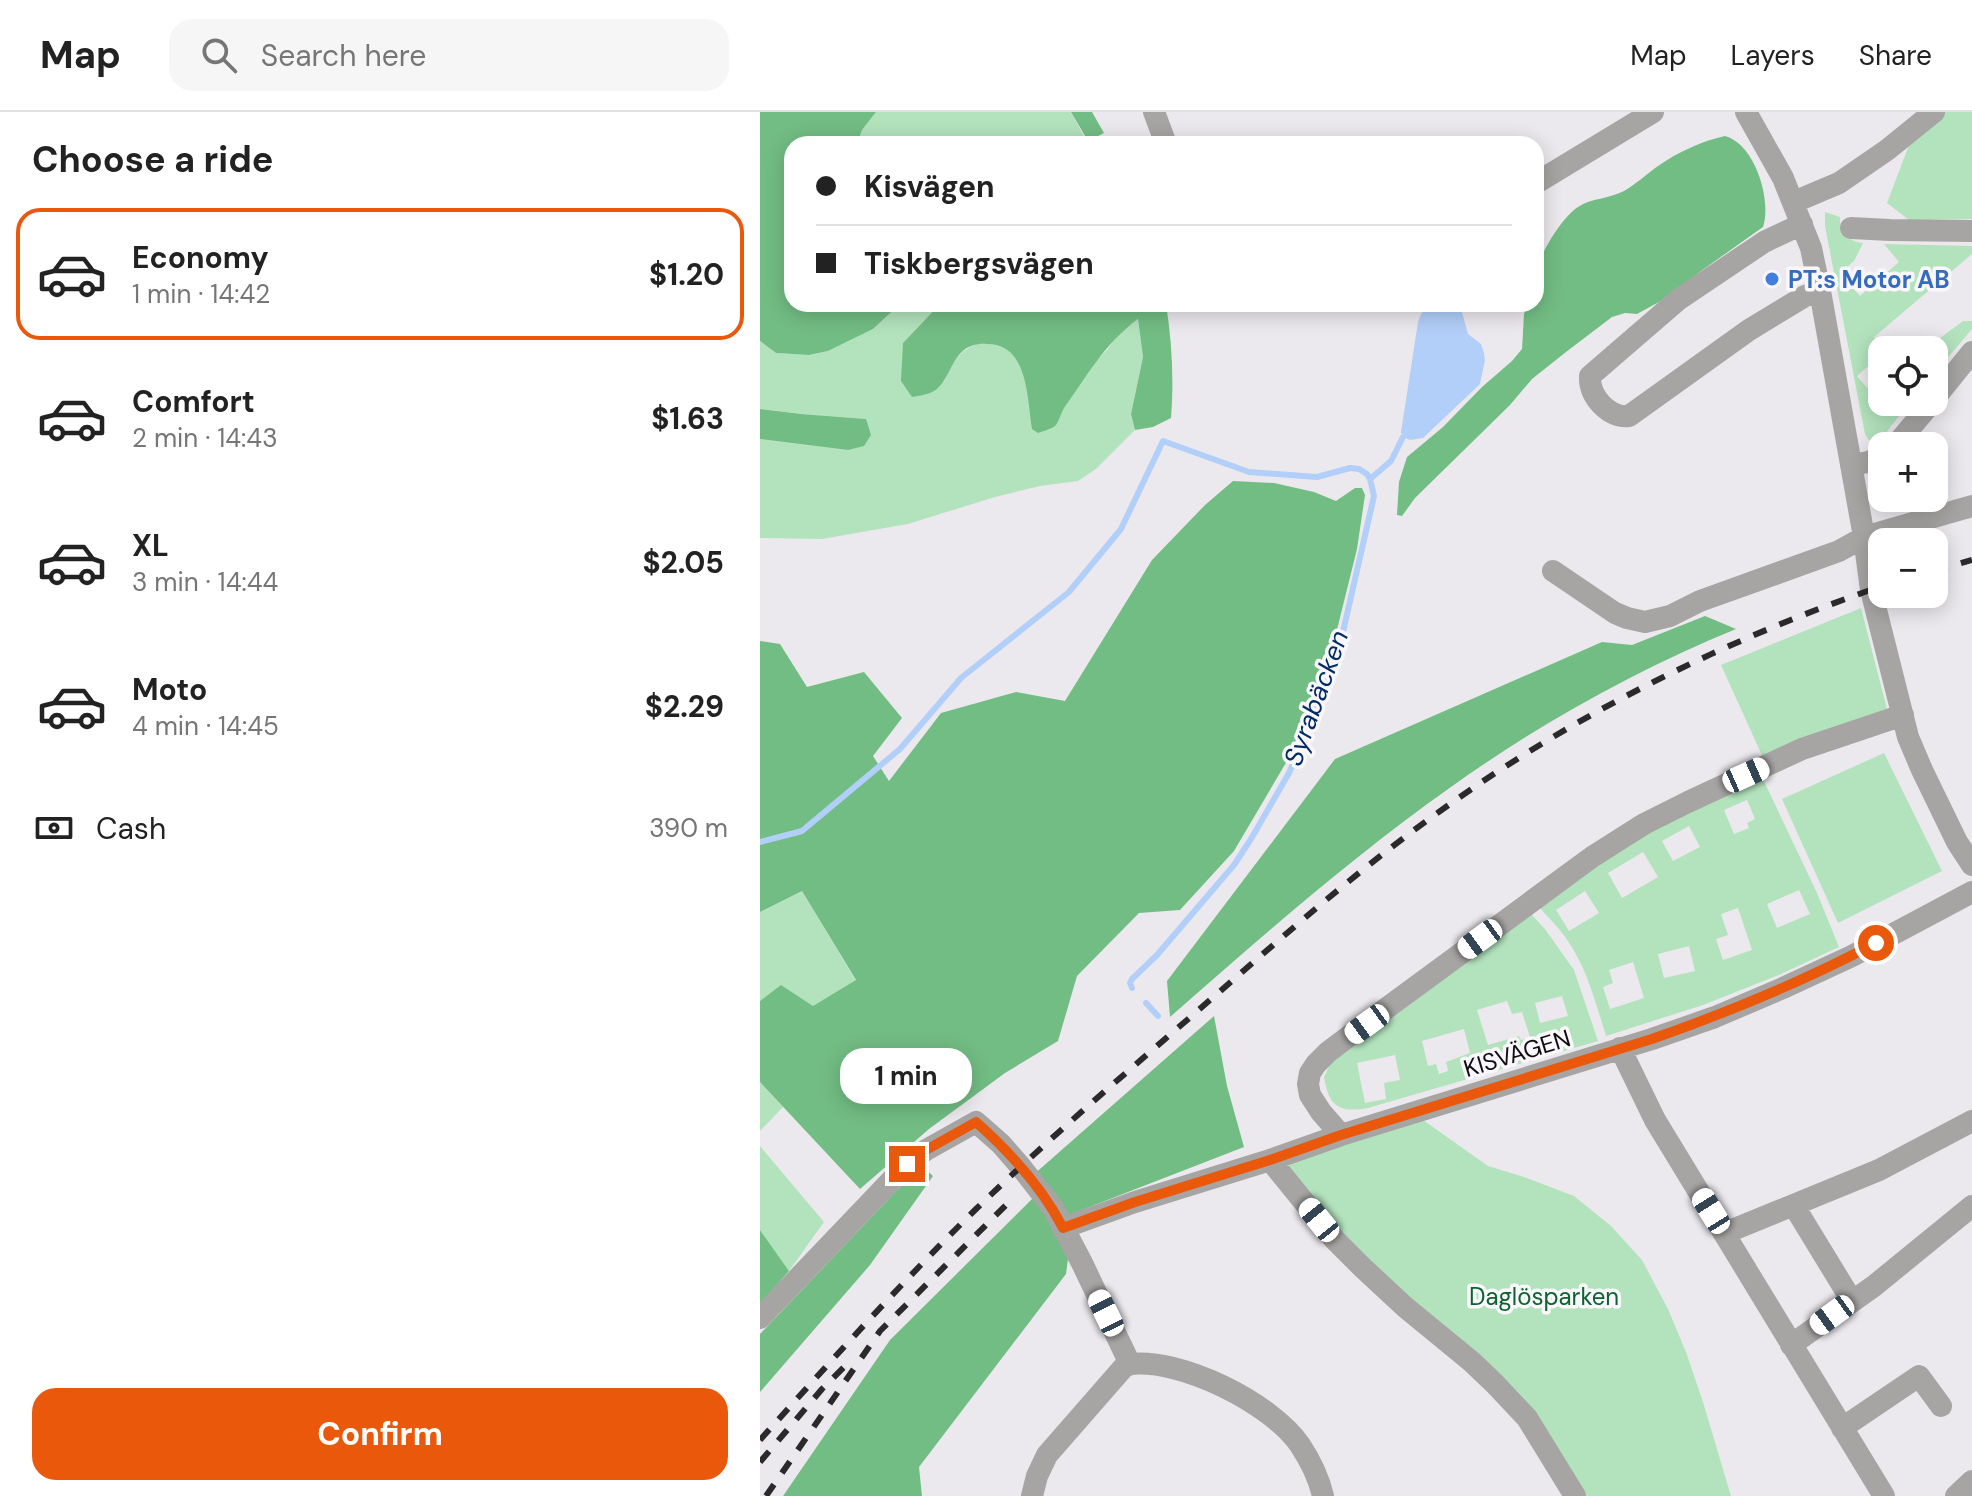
<!DOCTYPE html>
<meta charset="utf-8">
<style>
:root{--surface:#fff;--page:#f6f6f6;--text:#222;--muted:#767676;--line:#e0e0e0;--accent:#ea580c}
body{margin:0;font-family:"DM Sans",sans-serif;background:var(--page);color:var(--text);height:100vh;display:flex;flex-direction:column;font-size:30px;white-space:nowrap}
*{box-sizing:border-box;margin:0}
p{font-size:26px;color:var(--muted)}
.icon{flex:none;width:44px;height:44px;fill:none;stroke:currentColor;stroke-width:2;stroke-linecap:round;stroke-linejoin:round}
.map{position:relative;flex:1;overflow:hidden}
.panel{display:flex;flex-direction:column;background:var(--surface);width:760px}
.panel>*{flex:none}
.hud{position:absolute;left:24px;top:24px;width:760px;height:176px;border-radius:24px;box-shadow:0 4px 20px #0003;display:grid;align-content:center;height:176px;padding:0 32px;background:var(--surface)}
.tools{position:absolute;left:1108px;top:224px;display:grid;gap:16px}
.tools a{display:grid;place-items:center;width:80px;height:80px;border-radius:16px;background:var(--surface);box-shadow:0 4px 20px #0003;font-size:40px}
.end{position:absolute;width:36px;height:36px;margin:-18px;border:10px solid #ea580c;background:#fff;box-shadow:0 0 0 4px #fff}
.from{border-radius:50%}
.bubble{position:absolute;height:56px;border-radius:24px;background:var(--surface);box-shadow:0 4px 20px #0003;font-size:26px;font-weight:700;line-height:56px;text-align:center}
.car{position:absolute;width:24px;height:48px;margin:-24px -12px;border-radius:10px;box-shadow:0 0 6px 2px #0007;background:linear-gradient(#fff 24%,#345 0 40%,#fff 0 76%,#345 0 86%,#fff 0)}
.hud b{display:flex;align-items:center;gap:28px;height:76px;font-size:30px}
.hud b+b{border-top:2px solid var(--line)}
.hud i{width:20px;height:20px;background:var(--text)}
ul{padding:0;list-style:none}
li{display:flex;align-items:center;gap:24px;height:132px;margin:0 16px 12px;padding:0 16px;border:4px solid transparent;border-radius:24px}
li div{flex:1}
li b{display:block;font-size:30px}
li em{font-style:normal;font-weight:700}
li.current{border-color:var(--accent)}
li>.icon{width:72px;height:72px;stroke-width:1.5}
h2{padding:0 32px;font-size:36px;line-height:96px}
.pay{display:flex;align-items:center;gap:20px;height:88px;padding:0 32px;font-size:30px}
.pay p{margin-inline-start:auto}
.cta{display:flex;gap:16px;margin-top:auto;padding:16px 32px}
.cta a{flex:1;height:92px;border-radius:24px;background:var(--accent);color:#fff;font-size:32px;font-weight:700;line-height:92px;text-align:center}
header{display:flex;align-items:center;gap:48px;box-sizing:border-box;height:112px;padding:0 40px;background:var(--surface);border-bottom:2px solid var(--line)}
header strong{font-size:38px}
nav{display:flex;gap:44px;margin-inline-start:auto;font-size:28px}
.search{width:560px;height:72px;background:var(--page);display:flex;align-items:center;gap:20px;box-sizing:border-box;padding:0 28px;border-radius:24px;color:var(--muted);font-size:30px}
main{display:flex;flex:1;min-height:0}
.map>svg:first-child{display:block}
.green{fill:#b3e3bd;fill-rule:evenodd}
.forest{fill:#72bd84}
.water{fill:#b2cff9}
.lines{fill:none;stroke-linecap:round;stroke-linejoin:round}
.stream{stroke:#b2cff9;stroke-width:6}
.minor{stroke:#a7a5a4;stroke-width:22}
.rail{stroke:#2b2a2b;stroke-width:6;stroke-dasharray:14 14;stroke-linecap:butt}
.route{stroke:#ea580c;stroke-width:10}
.shop-dot{fill:#3f7fe0;stroke:#f9f7fb;stroke-width:3}
.labels{text-anchor:middle;dominant-baseline:central;stroke-width:7;stroke-linejoin:round;paint-order:stroke}
.shop-label{font-size:24px;font-weight:bold;fill:#366cbe;stroke:#f9f7fb;text-anchor:start}
.street-label{font-size:24px;fill:#100f10;stroke:#f9f7fb}
.park-label{font-size:24px;fill:#0d632e;stroke:#f9f7fb}
.water-label{font-size:26px;font-style:italic;fill:#002b66;stroke:#f9f7fb}
</style>
<header>
<strong>Map</strong>
<div class="search"><svg class="icon" aria-label="search" viewBox="0 0 24 24"><circle cx="10" cy="10" r="6"/><path d="M15 15l6 6"/></svg>Search here</div>
<nav><a>Map</a><a>Layers</a><a>Share</a></nav>
</header>
<main>
<section class="panel">
<h2>Choose a ride</h2>
<ul>
<li class="current"><svg class="icon" aria-label="car" viewBox="0 0 24 24"><path d="M5 17H2v-5l4-1 3-4h7l3 4 3 1v5h-3M9 17h6M6 11h13"/><circle cx="7" cy="17" r="2"/><circle cx="17" cy="17" r="2"/></svg><div><b>Economy</b><p>1 min · 14:42</p></div><em>$1.20</em></li>
<li><svg class="icon" aria-label="car" viewBox="0 0 24 24"><path d="M5 17H2v-5l4-1 3-4h7l3 4 3 1v5h-3M9 17h6M6 11h13"/><circle cx="7" cy="17" r="2"/><circle cx="17" cy="17" r="2"/></svg><div><b>Comfort</b><p>2 min · 14:43</p></div><em>$1.63</em></li>
<li><svg class="icon" aria-label="car" viewBox="0 0 24 24"><path d="M5 17H2v-5l4-1 3-4h7l3 4 3 1v5h-3M9 17h6M6 11h13"/><circle cx="7" cy="17" r="2"/><circle cx="17" cy="17" r="2"/></svg><div><b>XL</b><p>3 min · 14:44</p></div><em>$2.05</em></li>
<li><svg class="icon" aria-label="car" viewBox="0 0 24 24"><path d="M5 17H2v-5l4-1 3-4h7l3 4 3 1v5h-3M9 17h6M6 11h13"/><circle cx="7" cy="17" r="2"/><circle cx="17" cy="17" r="2"/></svg><div><b>Moto</b><p>4 min · 14:45</p></div><em>$2.29</em></li>
</ul>
<div class="pay"><svg class="icon" aria-label="cash" viewBox="0 0 24 24"><path d="M3 7h18v10H3z"/><circle cx="12" cy="12" r="2"/></svg>Cash<p>390 m</p></div>
<div class="cta"><a>Confirm</a></div>
</section>
<div class="map">
<svg width="1212" height="1384" viewBox="0 0 1212 1384">
<rect width="100%" height="100%" fill="#ece9ee"/>
<path class="green" d="M 116,0 L 311,0 L 328,32 L 97,32 L 102,18 Z
M 1184,0 L 1212,0 L 1212,107 L 1149,108 L 1127,91 L 1152,25 Z
M 1065,100 L 1080,105 C 1080,121 1087,129 1103,131 L 1094,149 L 1081,160 L 1100,184 L 1139,150 L 1124,132 L 1212,134 L 1212,142 L 1114,225 L 1124,238 L 1122,238 L 1122,242 L 1097,264 L 1127,299 L 1138,290 L 1150,290 L 1118,331 C 1111,331 1108,328 1105,322 L 1065,114 Z
M 140,192 L 180,192 L 143,231 L 184,270 C 189,259 194,247 204,239 C 220,225 247,231 258,249 C 269,268 269,296 272,316 L 295,314 L 301,299 L 333,252 L 347,238 L 358,222 L 378,207 L 383,245 L 371,302 L 375,318 L 336,357 L 318,369 L 280,374 L 235,385 L 148,412 L 62,427 L 0,426 L 0,327 L 88,338 L 106,307 L 41,302 L 0,297 L 0,229 L 16,241 L 49,243 L 68,239 L 113,217 Z
M 1203,209 L 1212,209 L 1212,217 L 1174,262 L 1174,238 L 1164,238 Z
M 1101,496 L 1128,601 L 1004,648 L 961,553 Z
M 1124,641 L 1182,759 L 1078,811 L 1022,687 Z
M 1002,665 L 1057,781 L 1079,835 L 1021,862 L 943,893 L 846,924 C 836,892 827,857 808,829 C 800,817 789,806 779,795 L 796,781 L 884,723 ZM 987,688 L 995,707 L 987,711 L 989,716 L 974,722 L 964,698 ZM 929,714 L 940,735 L 913,749 L 902,729 ZM 883,740 L 898,765 L 862,786 L 848,761 ZM 1039,778 L 1050,802 L 1017,816 L 1007,792 ZM 825,779 L 839,801 L 809,819 L 796,798 ZM 978,796 L 992,838 L 963,848 L 956,827 L 968,823 L 961,802 ZM 929,834 L 935,859 L 904,866 L 898,842 ZM 873,850 L 884,886 L 850,897 L 843,875 L 853,871 L 849,858 Z
M 42,779 L 96,869 L 53,894 L 22,874 L 0,889 L 0,800 Z
M 771,802 L 785,817 L 814,858 L 838,929 L 608,996 C 579,1001 569,995 564,965 L 570,952 ZM 802,884 L 808,904 L 780,911 L 775,891 ZM 747,889 L 752,902 L 762,900 L 770,925 L 761,928 L 759,924 L 728,933 L 717,898 ZM 704,917 L 710,941 L 686,950 L 688,959 L 679,962 L 676,952 L 668,954 L 662,929 ZM 635,943 L 640,968 L 624,971 L 626,987 L 605,991 L 597,951 Z
M 0,970 L 23,995 L 0,1019 Z
M 646,996 L 728,1054 L 764,1065 L 814,1084 L 851,1114 L 882,1148 L 908,1197 L 926,1240 L 943,1290 L 971,1384 L 818,1384 L 779,1320 L 638,1186 L 526,1055 L 566,1033 Z
M 0,1034 L 64,1110 L 29,1159 L 0,1118 Z"/>
<path class="forest" d="M 0,0 L 116,0 L 102,18 L 97,32 L 32,32 L 32,192 L 140,192 L 113,217 L 68,239 L 49,243 L 16,241 L 0,229 Z
M 311,0 L 332,0 L 344,21 L 328,29 Z
M 965,24 C 995,32 1012,88 1003,115 L 941,159 L 910,184 L 877,202 L 865,201 L 852,205 L 806,240 L 772,267 L 750,293 L 655,386 L 642,404 L 637,403 L 639,370 L 647,345 L 683,315 L 722,275 L 752,249 L 762,237 L 764,202 L 768,192 L 776,192 C 776,182 775,171 776,161 C 779,143 802,105 818,95 C 831,86 849,87 864,79 C 876,72 887,62 898,54 C 918,40 942,29 965,24 Z
M 180,192 L 406,192 C 412,230 414,267 411,306 L 393,315 L 375,318 L 371,302 L 383,245 L 378,207 C 345,231 327,264 304,296 C 301,301 299,309 296,313 C 292,317 283,319 278,321 L 272,317 C 267,288 269,232 227,232 C 220,231 210,233 204,238 C 189,250 188,274 170,281 C 165,283 157,284 152,285 L 141,269 L 143,231 Z
M 0,297 L 41,302 L 106,307 L 111,323 L 104,334 L 88,338 L 0,327 Z
M 473,369 L 514,371 L 554,380 L 576,389 L 595,376 L 602,376 L 605,383 L 597,437 L 568,554 L 527,649 L 474,739 L 420,798 L 379,801 L 317,864 L 298,929 L 245,961 L 169,1017 L 100,1077 L 0,970 L 0,889 L 21,873 L 53,894 L 96,868 L 42,779 L 0,800 L 0,529 L 20,532 L 47,575 L 104,560 L 142,606 L 113,644 L 129,669 L 181,601 L 256,580 L 305,589 L 392,448 L 445,393 Z
M 945,504 L 976,517 C 876,558 779,612 691,675 C 592,745 501,825 410,905 L 407,869 L 575,647 L 842,530 L 872,533 Z
M 454,904 L 467,974 L 484,1035 L 314,1101 L 306,1162 L 159,1355 L 162,1384 L 23,1384 L 130,1228 L 273,1086 L 272,1064 Z
M 161,1053 L 173,1064 L 110,1153 L 0,1280 L 0,1222 Z
M 0,1118 L 29,1159 L 0,1192 Z"/>
<path class="water" d="M 670,192 L 700,193 L 708,222 L 721,232 L 724,241 L 725,248 L 720,272 L 663,326 L 650,328 L 643,325 L 641,320 L 658,210 L 661,202 Z"/>
<g class="lines">
<path class="stream" d="M 610,367 L 631,349 L 643,325
M 0,730 L 42,719 L 140,637 L 201,566 L 309,480 L 361,417 L 403,329 L 489,360 L 557,365 L 590,356 L 599,357 L 607,362 L 610,367 L 614,384 L 577,546 L 529,661 L 491,727 L 474,753 L 397,843 L 372,867 L 370,871 L 372,876
M 386,891 L 398,904"/>
<path class="minor" d="M 394,0 L 406,32
M 986,0 L 1023,66 L 1051,136 L 1060,179 L 1104,425 L 1111,478 L 1148,625 L 1162,658 L 1197,730 L 1212,753
M 776,71 L 893,0
M 1034,90 L 1079,71 L 1127,38 L 1174,0
M 1042,112 L 1004,130 L 918,188 L 830,264 C 829,284 848,306 869,304 L 989,218 L 1045,184 L 1060,179
M 1091,116 L 1130,118 L 1212,119
M 1174,287 L 1212,240
M 1135,334 L 1172,290
M 1091,353 L 1108,350 L 1122,344
M 793,459 L 855,501 L 867,506 L 885,510 L 910,504 L 940,489 L 1079,439 L 1104,425 L 1212,394
M 860,936 L 895,1008 L 1124,1384
M 581,1023 L 561,1000 L 550,983 L 548,972 L 550,961 L 556,952 L 568,940 L 624,898 L 832,745 L 884,712 L 928,690 L 1042,637 L 1143,603
M 510,1048 L 575,1128 L 603,1156 L 645,1195 L 712,1250 L 735,1272 L 767,1306 L 815,1384
M 1034,1094 L 1092,1189
M 303,1116 L 375,1090 L 510,1048 L 581,1023 L 892,927 L 955,905 L 1023,876 L 1092,844 L 1212,780
M 965,1121 L 1119,1058 L 1212,1009
M 0,1206 L 147,1052 L 166,1038 L 216,1010 L 241,1032 L 261,1055 L 293,1096 L 322,1151 L 370,1252
M 1031,1233 L 1114,1174 L 1212,1094
M 370,1252 C 421,1246 511,1291 540,1333 C 550,1348 559,1367 563,1384
M 1082,1316 L 1159,1264 L 1181,1294
M 272,1384 L 277,1364 L 287,1343 L 363,1256 L 370,1252
M 1196,1384 L 1212,1369"/>
<path class="rail" d="M 1174,459 L 1212,448
M 0,1328 C 70,1250 140,1172 215,1098 C 285,1030 360,966 434,902 C 520,827 606,750 700,685 C 829,595 973,525 1122,474
M 0,1350 L 62,1277 L 85,1254
M 6,1384 L 120,1219 L 254,1085"/>
</g>
<g class="lines">
<path class="route" d="M 147,1052 L 166,1038 L 216,1010 C 251,1041 282,1075 303,1116 L 375,1090 L 510,1048 L 581,1023 L 892,927 C 969,900 1044,869 1116,831"/>
</g>
<circle class="shop-dot" cx="1012" cy="167" r="8"/>
<g class="labels">
<g class="shop-label">
<text x="1028" y="167">PT:s Motor AB</text>
</g>
<g class="street-label">
<text transform="translate(757 941) rotate(-17)">KISVÄGEN</text>
</g>
<g class="park-label">
<text x="784" y="1184">Daglösparken</text>
</g>
<g class="water-label">
<text transform="translate(556 586) rotate(-70)">Syrabäcken</text>
</g>
</g>
</svg>
<div class="tools">
<a><svg class="icon" aria-label="locate" viewBox="0 0 24 24"><circle cx="12" cy="12" r="6"/><path d="M12 2v4M12 18v4M2 12h4M18 12h4"/></svg></a>
<a>+</a>
<a>−</a>
</div>
<i class="end from" style="left:1116px;top:831px"></i>
<i class="end" style="left:147px;top:1052px"></i>
<div class="bubble" style="left:80px;top:936px;width:132px">1 min</div>
<i class="car" style="left:986px;top:663px;rotate:66deg"></i>
<i class="car" style="left:720px;top:827px;rotate:234deg"></i>
<i class="car" style="left:607px;top:912px;rotate:234deg"></i>
<i class="car" style="left:951px;top:1099px;rotate:328deg"></i>
<i class="car" style="left:559px;top:1108px;rotate:321deg"></i>
<i class="car" style="left:346px;top:1201px;rotate:334deg"></i>
<i class="car" style="left:1072px;top:1203px;rotate:234deg"></i>
<div class="hud">
<b><i class="from"></i>Kisvägen</b>
<b><i></i>Tiskbergsvägen</b>
</div>
</div>
</main>
